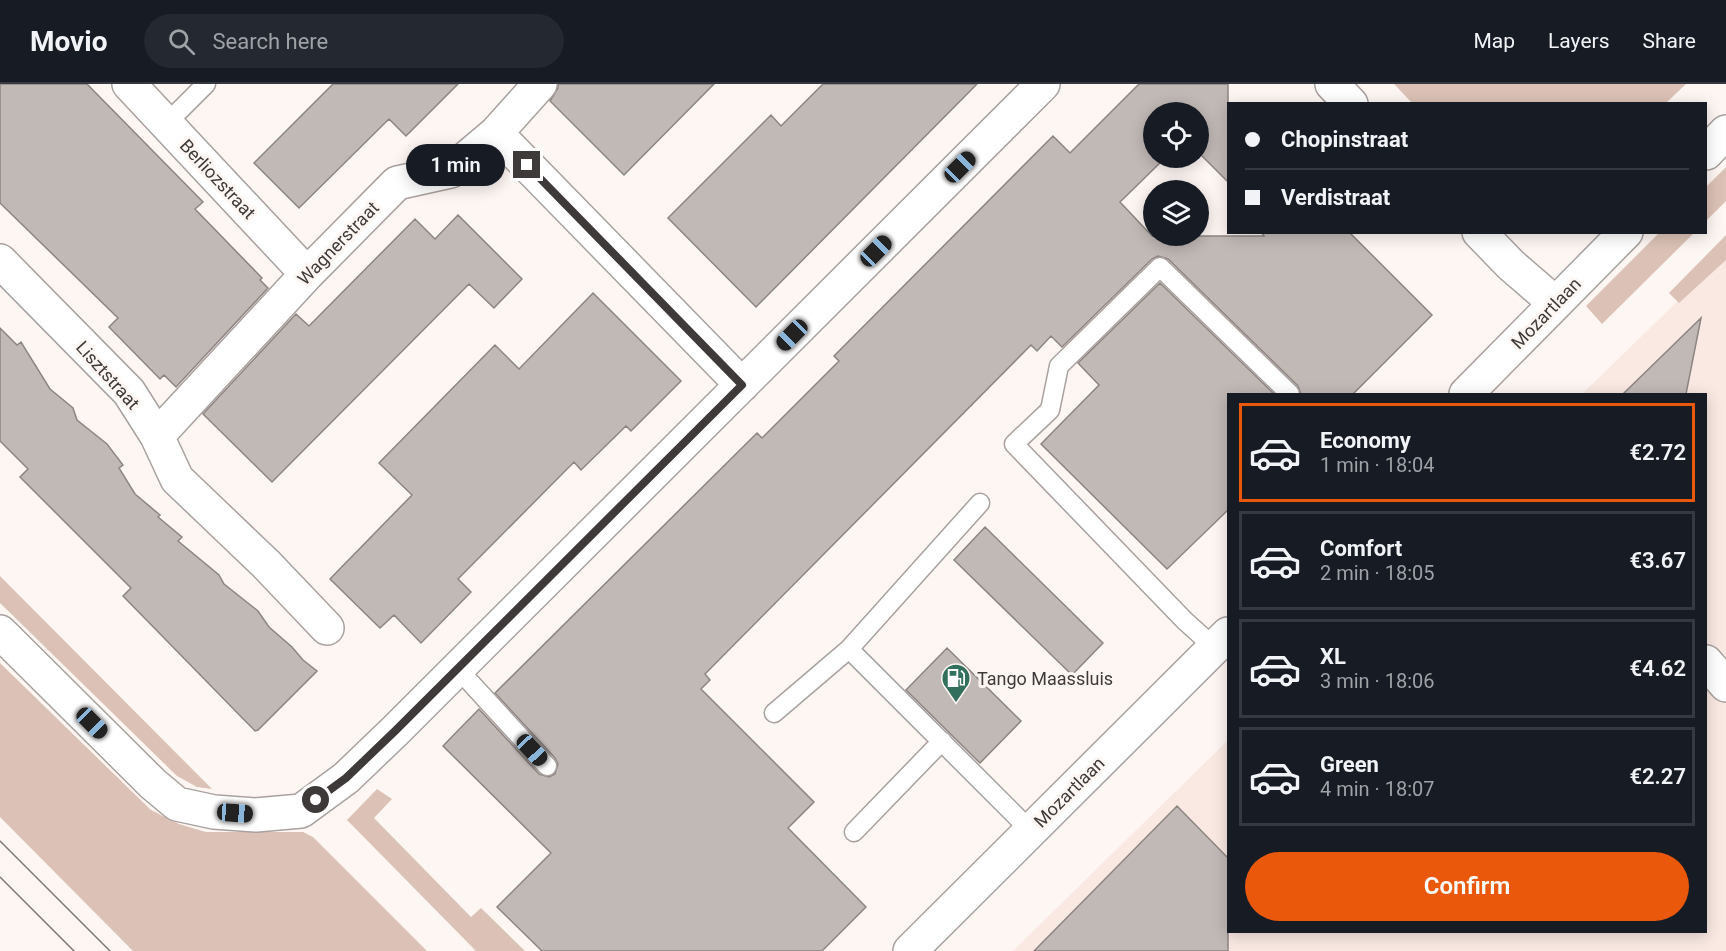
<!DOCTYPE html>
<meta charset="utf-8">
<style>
:root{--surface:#171b24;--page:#242831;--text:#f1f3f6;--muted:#9ea1a6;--line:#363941;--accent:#ea580c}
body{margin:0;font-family:Roboto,sans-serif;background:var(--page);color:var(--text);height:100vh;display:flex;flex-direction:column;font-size:22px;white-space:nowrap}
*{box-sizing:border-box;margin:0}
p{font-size:20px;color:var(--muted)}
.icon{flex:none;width:33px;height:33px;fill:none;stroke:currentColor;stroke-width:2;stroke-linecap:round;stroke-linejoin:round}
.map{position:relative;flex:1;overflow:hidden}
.sheet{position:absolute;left:1227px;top:309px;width:480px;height:540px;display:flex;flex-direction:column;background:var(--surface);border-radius:0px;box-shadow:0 3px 15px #0003}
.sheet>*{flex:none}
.hud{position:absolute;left:1227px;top:18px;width:480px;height:132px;border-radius:0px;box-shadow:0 3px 15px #0003;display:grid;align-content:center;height:132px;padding:0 18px;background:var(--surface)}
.fabs{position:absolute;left:1143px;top:18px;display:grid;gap:12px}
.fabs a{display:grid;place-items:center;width:66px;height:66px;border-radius:50%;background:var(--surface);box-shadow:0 3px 15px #0003;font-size:30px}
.end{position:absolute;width:27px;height:27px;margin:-14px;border:8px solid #3d3a39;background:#fff;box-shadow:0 0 0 3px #fff}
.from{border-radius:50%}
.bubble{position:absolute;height:42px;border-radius:21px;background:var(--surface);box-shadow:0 3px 15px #0003;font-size:20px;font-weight:600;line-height:42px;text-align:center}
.car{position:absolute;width:18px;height:36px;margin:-18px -9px;border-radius:8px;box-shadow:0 0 4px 2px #0007;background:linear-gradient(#222 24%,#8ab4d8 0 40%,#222 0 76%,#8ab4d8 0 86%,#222 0)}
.hud b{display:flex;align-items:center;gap:21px;height:57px;font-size:22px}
.hud b+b{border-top:2px solid var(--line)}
.hud i{width:15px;height:15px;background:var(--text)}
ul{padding:10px 0 0;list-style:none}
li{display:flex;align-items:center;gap:18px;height:99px;margin:0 12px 9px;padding:0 6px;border:3px solid var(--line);border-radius:0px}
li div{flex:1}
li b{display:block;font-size:22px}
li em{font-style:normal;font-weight:600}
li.current{border-color:var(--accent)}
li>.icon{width:54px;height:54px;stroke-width:1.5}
.button{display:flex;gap:12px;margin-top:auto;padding:12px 18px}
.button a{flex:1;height:69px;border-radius:36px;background:var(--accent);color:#fff;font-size:24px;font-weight:600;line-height:69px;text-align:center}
header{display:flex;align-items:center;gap:36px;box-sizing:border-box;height:84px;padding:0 30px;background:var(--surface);border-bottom:2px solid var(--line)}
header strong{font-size:28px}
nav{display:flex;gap:33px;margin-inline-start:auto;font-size:21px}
.search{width:420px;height:54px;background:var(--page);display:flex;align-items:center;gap:15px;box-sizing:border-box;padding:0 21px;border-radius:33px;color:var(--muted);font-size:22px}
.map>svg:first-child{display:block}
.built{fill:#fae9e3}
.green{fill:#dcc2b6}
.building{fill:#c1b9b6;stroke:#8d8582;stroke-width:1.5}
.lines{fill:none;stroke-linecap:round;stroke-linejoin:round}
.lane-casing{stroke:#a9a19e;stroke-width:21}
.street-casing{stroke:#a9a19e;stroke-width:36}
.secondary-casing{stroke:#a9a19e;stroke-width:36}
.lane{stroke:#fff;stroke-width:18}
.street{stroke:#fff;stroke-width:33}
.secondary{stroke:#fff;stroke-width:33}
.tram{stroke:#7d7877;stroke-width:1.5}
.route{stroke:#3d3a39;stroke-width:8}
.labels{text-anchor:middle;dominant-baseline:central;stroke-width:6;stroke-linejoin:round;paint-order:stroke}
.street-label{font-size:18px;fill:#3d3a39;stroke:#fef6f3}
.poi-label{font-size:18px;fill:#3d3a39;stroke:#fef6f3;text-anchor:start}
</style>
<header>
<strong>Movio</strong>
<div class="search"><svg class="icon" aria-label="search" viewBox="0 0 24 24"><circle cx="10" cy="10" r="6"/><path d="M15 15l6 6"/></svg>Search here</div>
<nav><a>Map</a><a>Layers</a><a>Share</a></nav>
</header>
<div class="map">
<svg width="1726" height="867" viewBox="0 0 1726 867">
<rect width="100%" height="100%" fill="#fef6f3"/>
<path class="built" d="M 1726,170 L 1726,867 L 1013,867 L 1228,656 L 1228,848 L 1706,848 L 1706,310 L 1582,310 Z"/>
<path class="green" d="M 1394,0 L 1686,0 L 1666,19 L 1413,20 Z
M 1726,83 L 1726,117 L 1706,137 L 1706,103 Z
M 1660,148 L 1694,149 L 1602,240 L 1586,222 Z
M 1726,151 L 1726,176 L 1679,219 L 1669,209 Z
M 0,492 L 212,705 L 197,703 L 177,692 L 0,519 Z
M 0,579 L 151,726 L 179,740 L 206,748 L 303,748 L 313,753 L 427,867 L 133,867 L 0,733 Z
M 377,705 L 392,715 L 374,734 L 471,833 L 481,824 L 525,867 L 476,867 L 347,736 Z"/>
<path class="building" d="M 0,0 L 87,0 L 203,118 L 195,125 L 262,194 L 260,196 L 268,204 L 176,303 L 164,291 L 160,295 L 109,243 L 118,234 L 0,119 Z
M 333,0 L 458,0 L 406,52 L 389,35 L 299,124 L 254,79 Z
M 558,0 L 714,0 L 624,91 L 550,17 L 558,4 Z
M 823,0 L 977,0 L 756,223 L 668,134 L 771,31 L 781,42 Z
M 1139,0 L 1228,0 L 1228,98 L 1198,68 L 1198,28 L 1154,28 L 1154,74 L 1165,74 L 1120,118 L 1152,152 L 1264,152 L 1261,148 L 1349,148 L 1432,231 L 1353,310 L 1301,310 L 1298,302 L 1168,175 L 1158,172 L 1152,175 L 1062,263 L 1051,252 L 1037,267 L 1031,261 L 705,590 L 710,596 L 701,605 L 814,718 L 788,744 L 866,823 L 822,867 L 542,867 L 497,823 L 551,769 L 443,662 L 479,625 L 539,690 L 549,693 L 555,690 L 558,680 L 555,674 L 495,609 L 757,349 L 762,354 L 839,277 L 834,272 L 1053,52 L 1070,69 Z
M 458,131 L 522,195 L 494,224 L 469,200 L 272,398 L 203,330 L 296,230 L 309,242 L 415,135 L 435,155 Z
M 1160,199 L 1274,310 L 1228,310 L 1228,426 L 1167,485 L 1041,360 L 1099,301 L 1078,279 Z
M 593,209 L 681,297 L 631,347 L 626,342 L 581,386 L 574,378 L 458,495 L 471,508 L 421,559 L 394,531 L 380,544 L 330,495 L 412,411 L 379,379 L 495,261 L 519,285 Z
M 1701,234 L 1686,310 L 1623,310 Z
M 0,244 L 17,261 L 21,258 L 50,305 L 73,324 L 77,336 L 107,360 L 123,381 L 119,384 L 135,410 L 160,431 L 158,433 L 182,453 L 178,457 L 219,491 L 224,500 L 258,527 L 269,543 L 292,563 L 303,576 L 317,587 L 258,646 L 255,647 L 123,512 L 131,504 L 20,393 L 28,385 L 0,357 Z
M 985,443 L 1103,559 L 1072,591 L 954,476 Z
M 947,564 L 1021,637 L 980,679 L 906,606 Z
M 1177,722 L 1228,774 L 1228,867 L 1034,867 Z"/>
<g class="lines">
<g class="lane-casing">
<path id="lane" d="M 166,40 L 206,0
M 1215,564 L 1185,537 L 1014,360 L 1050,326 L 1059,282 L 1160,183 L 1290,310
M 849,565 L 1030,746
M 458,585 L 547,682
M 774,629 L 849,565 L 980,419
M 854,748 L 942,657"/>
</g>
<g class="street-casing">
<path id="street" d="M 129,0 L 307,190
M 1332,0 L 1351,20
M 496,49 L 742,301
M 1479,148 L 1511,181 L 1555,219
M 0,177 L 129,308 L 157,352 L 177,395 L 266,480 L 327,544
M 157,352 L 307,190 L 397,99 L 451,87 L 496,49 L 540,0
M 0,548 L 153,700 L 177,720 L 214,728 L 256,731 L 301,727 L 346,694 L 395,647 L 1043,0
M 1706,578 L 1726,601"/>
</g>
<g class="secondary-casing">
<path id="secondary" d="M 1706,69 L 1726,48
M 1466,310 L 1626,148
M 910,867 L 1228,550"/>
</g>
<use href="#lane" class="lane"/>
<use href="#street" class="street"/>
<use href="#secondary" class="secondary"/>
<path class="tram" d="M 0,757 L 110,867
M 0,793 L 74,867"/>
</g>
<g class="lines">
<path class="route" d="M 316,716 L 346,694 L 395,647 L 742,301 L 527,81"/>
</g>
<defs>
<g id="fuel-pin" transform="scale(1.5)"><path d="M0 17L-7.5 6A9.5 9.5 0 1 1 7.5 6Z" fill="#32705d" stroke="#fef6f3"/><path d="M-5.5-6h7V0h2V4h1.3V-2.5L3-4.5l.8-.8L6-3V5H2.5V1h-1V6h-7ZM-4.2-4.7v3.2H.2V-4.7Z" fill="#fff"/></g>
</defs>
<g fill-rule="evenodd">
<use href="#fuel-pin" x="956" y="594"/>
</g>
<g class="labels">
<g class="street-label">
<text transform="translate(218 95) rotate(47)">Berliozstraat</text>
<text transform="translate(338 159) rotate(-46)">Wagnerstraat</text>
<text transform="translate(1546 229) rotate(-46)">Mozartlaan</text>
<text transform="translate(108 291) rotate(48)">Lisztstraat</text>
<text transform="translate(1069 708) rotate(-45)">Mozartlaan</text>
</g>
<g class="poi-label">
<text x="977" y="594">Tango Maassluis</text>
</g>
</g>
</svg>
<div class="fabs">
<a><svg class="icon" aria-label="locate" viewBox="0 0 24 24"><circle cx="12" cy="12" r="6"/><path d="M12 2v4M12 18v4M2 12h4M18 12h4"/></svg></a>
<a><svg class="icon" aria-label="layers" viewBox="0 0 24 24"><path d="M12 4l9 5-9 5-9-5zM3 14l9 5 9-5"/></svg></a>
</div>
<i class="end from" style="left:316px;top:716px"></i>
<i class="end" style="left:527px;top:81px"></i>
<div class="bubble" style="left:406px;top:60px;width:99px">1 min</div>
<i class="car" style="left:960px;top:83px;rotate:45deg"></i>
<i class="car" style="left:876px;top:167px;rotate:45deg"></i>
<i class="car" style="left:792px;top:251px;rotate:225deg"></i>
<i class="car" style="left:92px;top:639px;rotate:135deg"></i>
<i class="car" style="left:532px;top:666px;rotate:137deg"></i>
<i class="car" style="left:235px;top:729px;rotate:94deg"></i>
<div class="hud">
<b><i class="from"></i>Chopinstraat</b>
<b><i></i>Verdistraat</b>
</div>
<section class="sheet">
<ul>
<li class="current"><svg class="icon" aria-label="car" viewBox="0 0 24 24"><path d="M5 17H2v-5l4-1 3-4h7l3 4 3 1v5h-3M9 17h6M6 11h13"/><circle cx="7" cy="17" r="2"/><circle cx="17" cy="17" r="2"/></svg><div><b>Economy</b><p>1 min · 18:04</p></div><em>€2.72</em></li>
<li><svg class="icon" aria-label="car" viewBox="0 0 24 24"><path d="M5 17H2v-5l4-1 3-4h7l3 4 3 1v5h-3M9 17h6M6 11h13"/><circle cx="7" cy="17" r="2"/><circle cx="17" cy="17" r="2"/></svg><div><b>Comfort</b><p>2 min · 18:05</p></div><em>€3.67</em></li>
<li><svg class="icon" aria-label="car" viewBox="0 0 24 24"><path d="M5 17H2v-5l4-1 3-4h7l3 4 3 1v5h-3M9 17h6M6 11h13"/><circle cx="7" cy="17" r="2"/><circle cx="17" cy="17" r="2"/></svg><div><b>XL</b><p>3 min · 18:06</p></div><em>€4.62</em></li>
<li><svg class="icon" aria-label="car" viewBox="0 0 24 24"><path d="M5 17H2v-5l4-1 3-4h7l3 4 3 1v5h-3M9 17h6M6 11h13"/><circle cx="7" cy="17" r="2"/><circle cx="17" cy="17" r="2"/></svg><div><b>Green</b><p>4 min · 18:07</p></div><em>€2.27</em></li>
</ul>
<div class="button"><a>Confirm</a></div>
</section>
</div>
